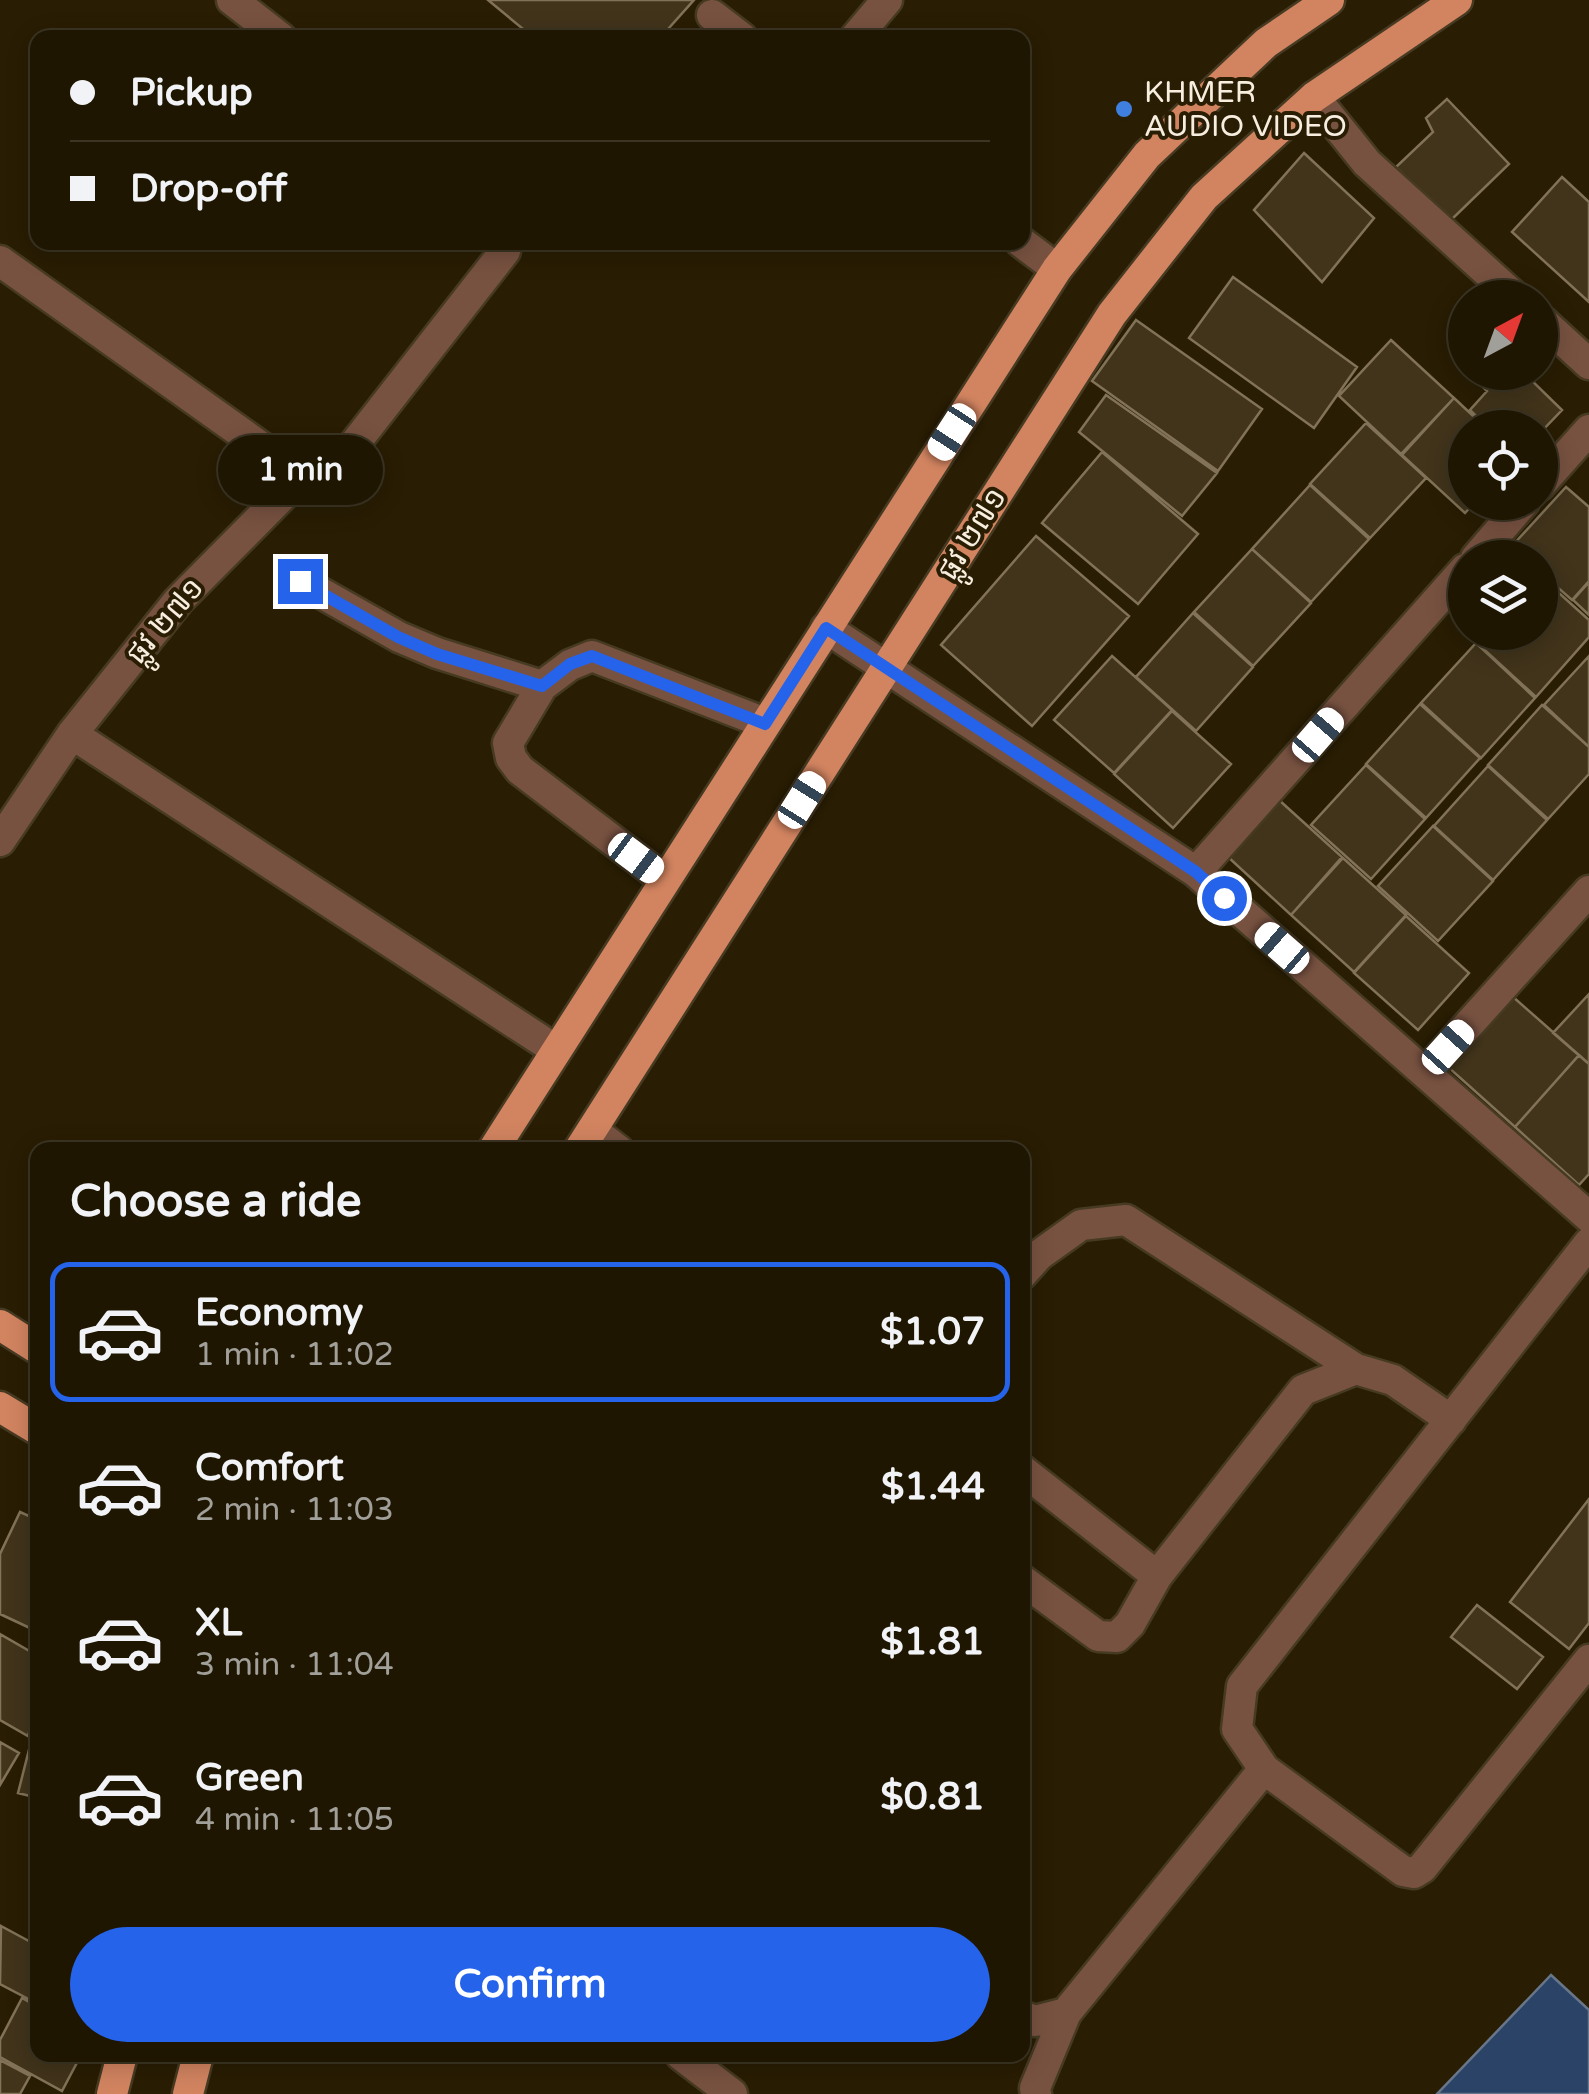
<!DOCTYPE html>
<meta charset="utf-8">
<style>
:root{--surface:#1f1602;--page:#271f0c;--text:#f1f3f6;--muted:#a19f99;--line:#3c3524;--accent:#2563eb}
body{margin:0;font-family:"Varela Round","Noto Sans Khmer",sans-serif;background:var(--page);color:var(--text);height:100vh;display:flex;flex-direction:column;font-size:38px;white-space:nowrap}
*{box-sizing:border-box;margin:0}
p{font-size:32px;color:var(--muted)}
.icon{flex:none;width:55px;height:55px;fill:none;stroke:currentColor;stroke-width:2;stroke-linecap:round;stroke-linejoin:round}
.map{position:relative;flex:1;overflow:hidden}
.details{position:absolute;left:30px;top:1142px;width:1000px;height:920px;display:flex;flex-direction:column;background:var(--surface);border-radius:20px;box-shadow:0 5px 25px #0003,0 0 0 2px var(--line)}
.details>*{flex:none}
.hud{position:absolute;left:30px;top:30px;width:1000px;height:220px;border-radius:20px;box-shadow:0 5px 25px #0003,0 0 0 2px var(--line);display:grid;align-content:center;height:220px;padding:0 40px;background:var(--surface)}
.needle{width:65px;rotate:41deg}
.tools{position:absolute;left:1448px;top:280px;display:grid;gap:20px}
.tools a{display:grid;place-items:center;width:110px;height:110px;border-radius:50%;background:var(--surface);box-shadow:0 5px 25px #0003,0 0 0 2px var(--line);font-size:50px}
.end{position:absolute;width:45px;height:45px;margin:-22px;border:12px solid #2563eb;background:#fff;box-shadow:0 0 0 5px #fff}
.from{border-radius:50%}
.bubble{position:absolute;height:70px;border-radius:35px;background:var(--surface);box-shadow:0 5px 25px #0003,0 0 0 2px var(--line);font-size:32px;font-weight:800;line-height:70px;text-align:center}
.car{position:absolute;width:30px;height:60px;margin:-30px -15px;border-radius:12px;box-shadow:0 0 8px 2px #0007;background:linear-gradient(#fff 24%,#345 0 40%,#fff 0 76%,#345 0 86%,#fff 0)}
.hud b{display:flex;align-items:center;gap:35px;height:95px;font-size:38px}
.hud b+b{border-top:2px solid var(--line)}
.hud i{width:25px;height:25px;background:var(--text)}
ul{padding:0;list-style:none}
li{display:flex;align-items:center;gap:30px;height:140px;margin:0 20px 15px;padding:0 20px;border:5px solid transparent;border-radius:20px}
li div{flex:1}
li b{display:block;font-size:38px}
li em{font-style:normal;font-weight:800}
li.current{border-color:var(--accent)}
li>.icon{width:90px;height:90px;stroke-width:1.5}
h2{padding:0 40px;font-size:45px;line-height:120px}
.action{display:flex;gap:20px;margin-top:auto;padding:20px 40px}
.action a{flex:1;height:115px;border-radius:60px;background:var(--accent);color:#fff;font-size:40px;font-weight:800;line-height:115px;text-align:center}
.map>svg:first-child{display:block}
.water{fill:#2b4366;stroke:#68768a;stroke-width:2.5}
.building{fill:#42341b;stroke:#827358;stroke-width:2.5}
.lines{fill:none;stroke-linecap:round;stroke-linejoin:round}
.minor-casing{stroke:#463a22;stroke-width:35}
.major-casing{stroke:#463a22;stroke-width:35}
.minor{stroke:#785241;stroke-width:30}
.major{stroke:#d28460;stroke-width:30}
.route{stroke:#2563eb;stroke-width:12}
.shop-dot{fill:#3f7fe0;stroke:#291d03;stroke-width:4}
.labels{text-anchor:middle;dominant-baseline:central;stroke-width:8;stroke-linejoin:round;paint-order:stroke}
.poi-label{font-size:30px;fill:#f7eedf;stroke:#291d03;text-anchor:start}
.street-label{font-size:30px;fill:#f7eedf;stroke:#291d03}
</style>
<div class="map">
<svg width="1589" height="2094" viewBox="0 0 1589 2094">
<rect width="100%" height="100%" fill="#291d03"/>
<path class="water" d="M 1551,1975 L 1589,2010 L 1589,2094 L 1437,2094 Z"/>
<path class="building" d="M 488,0 L 694,0 L 660,38 L 534,38 Z
M 1447,99 L 1509,164 L 1449,222 L 1396,167 L 1433,132 L 1426,118 Z
M 1304,153 L 1374,218 L 1322,282 L 1254,210 Z
M 1562,177 L 1589,202 L 1589,302 L 1512,232 Z
M 1233,277 L 1357,367 L 1314,428 L 1189,338 Z
M 1136,320 L 1262,409 L 1218,471 L 1092,381 Z
M 1391,340 L 1454,398 L 1401,454 L 1339,396 Z
M 1477,372 L 1523,372 L 1562,410 L 1540,433 L 1540,428 L 1488,428 L 1470,410 L 1487,391 L 1473,377 Z
M 1106,395 L 1217,473 L 1182,516 L 1079,432 Z
M 1454,398 L 1486,428 L 1465,428 L 1465,502 L 1475,502 L 1465,513 L 1402,455 Z
M 1366,423 L 1426,478 L 1370,538 L 1310,484 Z
M 1102,452 L 1198,534 L 1138,604 L 1042,523 Z
M 1310,485 L 1369,539 L 1311,602 L 1252,549 Z
M 1566,487 L 1589,507 L 1589,581 L 1572,600 L 1540,572 L 1540,558 L 1525,558 L 1512,546 Z
M 1036,536 L 1129,616 L 1032,726 L 941,645 Z
M 1252,549 L 1311,603 L 1253,666 L 1194,612 Z
M 1540,576 L 1589,620 L 1589,637 L 1536,697 L 1477,643 L 1486,632 L 1540,632 Z
M 1589,582 L 1589,615 L 1573,600 Z
M 1193,613 L 1253,667 L 1196,731 L 1136,677 Z
M 1476,643 L 1535,698 L 1481,758 L 1421,703 Z
M 1112,656 L 1172,710 L 1114,773 L 1054,720 Z
M 1589,656 L 1589,747 L 1544,705 Z
M 1420,704 L 1480,758 L 1426,818 L 1366,764 Z
M 1542,705 L 1589,747 L 1589,774 L 1548,819 L 1488,765 Z
M 1172,711 L 1231,764 L 1173,828 L 1114,774 Z
M 1366,765 L 1425,819 L 1371,879 L 1311,825 Z
M 1488,766 L 1547,820 L 1493,880 L 1434,826 Z
M 1279,800 L 1342,857 L 1291,915 L 1228,857 Z
M 1433,826 L 1493,881 L 1438,941 L 1378,886 Z
M 1343,858 L 1406,915 L 1354,972 L 1291,915 Z
M 1406,916 L 1469,973 L 1418,1030 L 1354,973 Z
M 1589,994 L 1589,1064 L 1553,1033 Z
M 1512,996 L 1579,1055 L 1515,1127 L 1448,1067 Z
M 1579,1055 L 1589,1064 L 1589,1174 L 1579,1185 L 1515,1127 Z
M 1589,1499 L 1589,1623 L 1569,1649 L 1510,1602 Z
M 20,1512 L 38,1520 L 38,1617 L 32,1629 L 0,1614 L 0,1554 Z
M 1477,1605 L 1543,1657 L 1517,1689 L 1451,1637 Z
M 0,1634 L 38,1656 L 38,1698 L 28,1736 L 0,1720 Z
M 32,1738 L 38,1739 L 38,1798 L 18,1793 Z
M 0,1742 L 19,1753 L 0,1785 Z
M 1,1926 L 38,1946 L 38,2004 L 0,1984 Z
M 22,1998 L 38,2007 L 38,2055 L 81,2055 L 62,2091 L 0,2057 L 0,2040 Z
M 0,2060 L 30,2076 L 20,2094 L 0,2094 Z"/>
<g class="lines">
<g class="minor-casing">
<path id="minor" d="M 232,0 L 281,38
M 712,15 L 742,38
M 855,38 L 887,0
M 1314,97 L 1367,163 L 1516,298
M 1021,242 L 1057,269
M 0,261 L 302,476
M 1540,319 L 1589,364
M 1540,485 L 1589,430
M 1476,558 L 1524,502
M 300,581 L 399,637 L 437,653 L 542,686
M 826,628 L 1196,872 L 1589,1217
M 72,734 L 556,1050
M 0,841 L 72,734 L 178,601 L 302,476 L 332,466 L 353,446 L 505,251 L 506,242
M 1196,872 L 1465,569
M 665,880 L 520,770 L 511,758 L 508,743 L 542,686 L 570,665 L 592,656 L 765,723
M 1425,1073 L 1589,891
M 592,1130 L 618,1150
M 1589,1243 L 1242,1686 L 1237,1729 L 1264,1769 L 1403,1871 L 1414,1873 L 1422,1868 L 1589,1660
M 1022,1274 L 1039,1255 L 1081,1225 L 1126,1220 L 1356,1369
M 1022,1470 L 1157,1576 L 1303,1390 L 1356,1369 L 1393,1380 L 1451,1420
M 1022,1580 L 1098,1636 L 1117,1637 L 1130,1624 L 1157,1576
M 1022,2016 L 1035,2021 L 1066,2013 L 1264,1769
M 681,2055 L 732,2094
M 1036,2094 L 1035,2088 L 1066,2013"/>
</g>
<g class="major-casing">
<path id="major" d="M 493,1150 L 1057,269 L 1147,155 L 1266,43 L 1329,0
M 579,1150 L 1112,314 L 1204,197 L 1314,97 L 1457,0
M 0,1325 L 38,1349
M 0,1407 L 38,1430
M 112,2094 L 122,2055
M 188,2094 L 198,2055"/>
</g>
<use href="#minor" class="minor"/>
<use href="#major" class="major"/>
</g>
<g class="lines">
<path class="route" d="M 300,581 L 398,637 L 437,654 L 542,686 L 570,664 L 592,656 L 765,724 L 826,628 L 1196,872 L 1224,898"/>
</g>
<circle class="shop-dot" cx="1124" cy="109" r="10"/>
<g class="labels">
<g class="poi-label">
<text x="1144" y="92">KHMER<tspan x="1144" dy="34">AUDIO VIDEO</tspan></text>
</g>
<g class="street-label">
<text transform="translate(972 534) rotate(-58)">ផ្លូវ ២៧១</text>
<text transform="translate(165 621) rotate(-50)">ផ្លូវ ២៧១</text>
</g>
</g>
</svg>
<div class="tools">
<a><svg class="needle" viewBox="-14 -14 28 28"><path d="M0-13l5 13h-10z" fill="#e53935"/><path d="M0 13l5-13h-10z" fill="#a19f99"/></svg></a>
<a><svg class="icon" aria-label="locate" viewBox="0 0 24 24"><circle cx="12" cy="12" r="6"/><path d="M12 2v4M12 18v4M2 12h4M18 12h4"/></svg></a>
<a><svg class="icon" aria-label="layers" viewBox="0 0 24 24"><path d="M12 4l9 5-9 5-9-5zM3 14l9 5 9-5"/></svg></a>
</div>
<i class="end from" style="left:1224px;top:898px"></i>
<i class="end" style="left:300px;top:581px"></i>
<div class="bubble" style="left:218px;top:435px;width:165px">1 min</div>
<i class="car" style="left:952px;top:432px;rotate:213deg"></i>
<i class="car" style="left:1318px;top:735px;rotate:41deg"></i>
<i class="car" style="left:802px;top:800px;rotate:32deg"></i>
<i class="car" style="left:636px;top:858px;rotate:127deg"></i>
<i class="car" style="left:1282px;top:948px;rotate:311deg"></i>
<i class="car" style="left:1448px;top:1047px;rotate:42deg"></i>
<div class="hud">
<b><i class="from"></i>Pickup</b>
<b><i></i>Drop-off</b>
</div>
<section class="details">
<h2>Choose a ride</h2>
<ul>
<li class="current"><svg class="icon" aria-label="car" viewBox="0 0 24 24"><path d="M5 17H2v-5l4-1 3-4h7l3 4 3 1v5h-3M9 17h6M6 11h13"/><circle cx="7" cy="17" r="2"/><circle cx="17" cy="17" r="2"/></svg><div><b>Economy</b><p>1 min · 11:02</p></div><em>$1.07</em></li>
<li><svg class="icon" aria-label="car" viewBox="0 0 24 24"><path d="M5 17H2v-5l4-1 3-4h7l3 4 3 1v5h-3M9 17h6M6 11h13"/><circle cx="7" cy="17" r="2"/><circle cx="17" cy="17" r="2"/></svg><div><b>Comfort</b><p>2 min · 11:03</p></div><em>$1.44</em></li>
<li><svg class="icon" aria-label="car" viewBox="0 0 24 24"><path d="M5 17H2v-5l4-1 3-4h7l3 4 3 1v5h-3M9 17h6M6 11h13"/><circle cx="7" cy="17" r="2"/><circle cx="17" cy="17" r="2"/></svg><div><b>XL</b><p>3 min · 11:04</p></div><em>$1.81</em></li>
<li><svg class="icon" aria-label="car" viewBox="0 0 24 24"><path d="M5 17H2v-5l4-1 3-4h7l3 4 3 1v5h-3M9 17h6M6 11h13"/><circle cx="7" cy="17" r="2"/><circle cx="17" cy="17" r="2"/></svg><div><b>Green</b><p>4 min · 11:05</p></div><em>$0.81</em></li>
</ul>
<div class="action"><a>Confirm</a></div>
</section>
</div>
